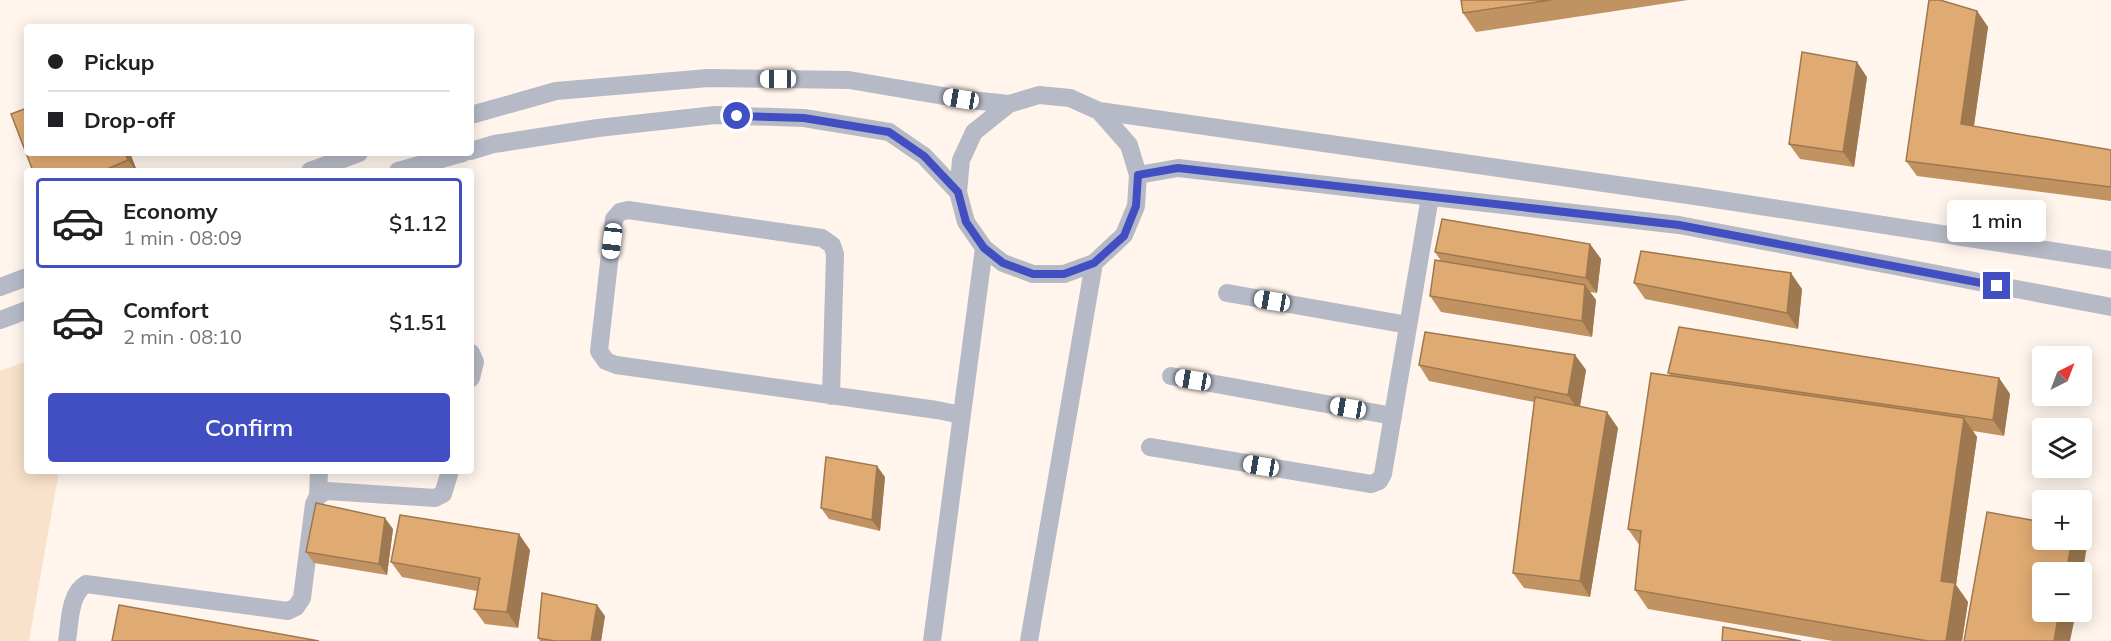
<!DOCTYPE html>
<meta charset="utf-8">
<style>
:root{--surface:#fff;--page:#f2f2f2;--text:#202124;--muted:#757577;--line:#e0e0e0;--accent:#424fc3}
body{margin:0;font-family:Mulish,sans-serif;background:var(--page);color:var(--text);height:100vh;display:flex;flex-direction:column;font-size:22px;white-space:nowrap}
*{box-sizing:border-box;margin:0}
p{font-size:20px;color:var(--muted)}
.icon{flex:none;width:33px;height:33px;fill:none;stroke:currentColor;stroke-width:2;stroke-linecap:round;stroke-linejoin:round}
.map{position:relative;flex:1;overflow:hidden}
.panel{position:absolute;left:24px;top:168px;width:450px;height:306px;display:flex;flex-direction:column;background:var(--surface);border-radius:6px;box-shadow:0 3px 15px #0003}
.panel>*{flex:none}
.top-card{position:absolute;left:24px;top:24px;width:450px;height:132px;border-radius:6px;box-shadow:0 3px 15px #0003;display:grid;align-content:center;height:132px;padding:0 24px;background:var(--surface)}
.needle{width:39px;rotate:42deg}
.buttons{position:absolute;left:2032px;top:346px;display:grid;gap:12px}
.buttons a{display:grid;place-items:center;width:60px;height:60px;border-radius:6px;background:var(--surface);box-shadow:0 3px 15px #0003;font-size:30px}
.end{position:absolute;width:27px;height:27px;margin:-14px;border:8px solid #424fc3;background:#fff;box-shadow:0 0 0 3px #fff}
.from{border-radius:50%}
.bubble{position:absolute;height:42px;border-radius:6px;background:var(--surface);box-shadow:0 3px 15px #0003;font-size:20px;font-weight:600;line-height:42px;text-align:center}
.car{position:absolute;width:18px;height:36px;margin:-18px -9px;border-radius:8px;box-shadow:0 0 4px 2px #0007;background:linear-gradient(#fff 24%,#345 0 40%,#fff 0 76%,#345 0 86%,#fff 0)}
.top-card b{display:flex;align-items:center;gap:21px;height:57px;font-size:22px}
.top-card b+b{border-top:2px solid var(--line)}
.top-card i{width:15px;height:15px;background:var(--text)}
ul{padding:10px 0 0;list-style:none}
li{display:flex;align-items:center;gap:18px;height:90px;margin:0 12px 9px;padding:0 12px;border:3px solid transparent;border-radius:6px}
li div{flex:1}
li b{display:block;font-size:22px}
li em{font-style:normal;font-weight:600}
li.active{border-color:var(--accent)}
li>.icon{width:54px;height:54px;stroke-width:1.5}
.cta{display:flex;gap:12px;margin-top:auto;padding:12px 24px}
.cta a{flex:1;height:69px;border-radius:6px;background:var(--accent);color:#fff;font-size:24px;font-weight:600;line-height:69px;text-align:center}
.map>svg:first-child{display:block}
.green{fill:#f9e2cb}
.lines{fill:none;stroke-linecap:round;stroke-linejoin:round}
.lane{stroke:#b6bac6;stroke-width:18}
.street{stroke:#b6bac6;stroke-width:18}
.wall{fill:#c19362}
.shaded-wall{fill:#9d7850}
.building{fill:#e0ab72;stroke:#9d7850;stroke-width:1.5}
.route{stroke:#424fc3;stroke-width:8}
</style>
<div class="map">
<svg width="2111" height="641" viewBox="0 0 2111 641">
<rect width="100%" height="100%" fill="#fff5ec"/>
<path class="green" d="M 27,361 L 27,471 L 59,471 L 29,641 L 0,641 L 0,371 Z"/>
<g class="lines">
<path class="lane" d="M 1227,293 L 1408,325
M 471,353 L 475,362 L 471,378
M 1171,376 L 1393,416
M 831,396 L 835,254 L 832,245 L 822,238 L 628,210 L 620,212 L 614,219 L 599,351 L 606,361 L 616,365 L 937,410 L 961,415
M 1150,447 L 1371,484 L 1379,481 L 1383,474 L 1430,197
M 318,496 L 327,491 L 435,498 L 443,494 L 450,471
M 67,641 C 70,623 69,594 86,584 L 288,611 L 296,607 L 302,598 L 314,504 L 318,496 L 319,471"/>
<path class="street" d="M 1099,111 L 1695,196 L 2111,260
M 471,115 L 556,91 L 708,78 L 849,80 L 961,99 L 1009,104 L 1039,95 L 1070,98 L 1099,111 L 1129,145 L 1138,175 L 1136,206 L 1124,235 L 1094,263 L 1064,274 L 1033,274 L 1003,263 L 984,248 L 966,222 L 958,192 L 961,160 L 974,132 L 1009,104
M 471,151 L 494,144 L 598,128 L 715,115 L 804,118 L 889,132 L 924,156 L 958,192
M 310,171 L 359,153
M 398,171 L 463,153
M 1138,175 L 1178,168 L 1679,225 L 2111,307
M 0,287 L 27,277
M 0,320 L 27,310
M 932,641 L 984,248
M 1029,641 L 1094,263"/>
</g>
<path class="wall" d="M 1461,0 L 1688,0 L 1476,32 L 1463,13 Z
M 1977,11 L 1988,27 L 1974,126 L 2111,150 L 2111,201 L 1917,176 L 1906,161 Z
M 1867,77 L 1854,167 L 1800,159 L 1789,144 Z
M 130,153 L 137,171 L 33,171 Z
M 1590,244 L 1601,259 L 1597,293 L 1590,292 L 1596,300 L 1592,337 L 1441,312 L 1430,296 L 1441,261 L 1435,252 Z
M 1634,283 L 1802,289 L 1798,329 L 1645,299 Z
M 1575,355 L 1586,370 L 1580,407 L 1618,428 L 1590,597 L 1524,588 L 1513,573 L 1534,402 L 1429,381 L 1419,365 Z
M 1668,373 L 1999,378 L 2010,394 L 2004,436 L 1973,431 L 1977,437 L 1956,585 L 1968,602 L 1962,641 L 1833,641 L 1648,609 L 1635,590 L 1640,546 L 1628,529 L 1670,375 Z
M 885,477 L 880,531 L 829,519 L 821,508 Z
M 393,529 L 387,575 L 314,563 L 306,552 Z
M 530,550 L 518,628 L 485,624 L 474,609 L 477,591 L 402,577 L 391,562 Z
M 605,616 L 601,641 L 540,641 L 538,638 Z"/>
<path class="shaded-wall" d="M 1977,11 L 1988,27 L 1972,139 L 1961,124 Z
M 1857,62 L 1867,77 L 1854,167 L 1843,152 Z
M 125,153 L 130,153 L 137,171 L 136,171 L 128,160 Z
M 1590,244 L 1601,259 L 1597,293 L 1586,278 Z
M 1791,273 L 1802,289 L 1798,329 L 1787,313 Z
M 1585,285 L 1596,300 L 1592,337 L 1582,321 Z
M 1575,355 L 1586,370 L 1579,411 L 1568,395 Z
M 1999,378 L 2010,394 L 2004,436 L 1993,420 Z
M 1607,412 L 1618,428 L 1590,597 L 1580,581 Z
M 1964,418 L 1977,437 L 1956,585 L 1968,602 L 1962,641 L 1946,641 L 1941,581 Z
M 877,466 L 885,477 L 880,531 L 872,520 Z
M 385,518 L 393,529 L 387,575 L 379,564 Z
M 519,534 L 530,550 L 518,628 L 507,612 Z
M 2082,538 L 2087,546 L 2082,576 L 2082,573 L 2066,573 L 2072,540 L 2082,540 Z
M 597,605 L 605,616 L 601,641 L 591,641 Z
M 2059,612 L 2076,612 L 2070,641 L 2054,641 Z"/>
<path class="building" d="M 1461,0 L 1551,0 L 1463,13 Z
M 1929,0 L 1940,0 L 1977,11 L 1961,124 L 2111,150 L 2111,187 L 1906,161 Z
M 1802,52 L 1857,62 L 1843,152 L 1789,144 Z
M 27,108 L 27,153 L 125,153 L 128,160 L 103,171 L 33,171 L 11,114 Z
M 1442,219 L 1590,244 L 1586,278 L 1435,252 Z
M 1641,251 L 1791,273 L 1787,313 L 1634,283 Z
M 1435,260 L 1585,285 L 1582,321 L 1430,296 Z
M 1679,327 L 1999,378 L 1993,420 L 1668,373 Z
M 1425,332 L 1575,355 L 1568,395 L 1419,365 Z
M 1651,373 L 1964,418 L 1941,581 L 1955,583 L 1946,641 L 1928,641 L 1635,590 L 1641,531 L 1628,529 Z
M 1535,397 L 1607,412 L 1580,581 L 1513,573 Z
M 826,457 L 877,466 L 872,520 L 821,508 Z
M 316,503 L 385,518 L 379,564 L 306,552 Z
M 1987,512 L 2043,522 L 2043,540 L 2072,540 L 2066,573 L 2043,573 L 2043,612 L 2059,612 L 2054,641 L 1964,641 Z
M 400,515 L 519,534 L 507,612 L 474,609 L 480,578 L 391,562 Z
M 542,593 L 597,605 L 591,641 L 555,641 L 538,638 Z
M 119,605 L 319,641 L 112,641 Z
M 1723,627 L 1801,641 L 1722,641 Z"/>
<g class="lines">
<path class="route" d="M 737,116 L 804,118 L 889,132 L 924,156 L 958,192 L 966,222 L 984,248 L 1003,263 L 1033,274 L 1064,274 L 1094,263 L 1124,236 L 1136,206 L 1138,175 L 1178,168 L 1679,225 L 1997,286"/>
</g>
</svg>
<div class="buttons">
<a><svg class="needle" viewBox="-14 -14 28 28"><path d="M0-13l5 13h-10z" fill="#e53935"/><path d="M0 13l5-13h-10z" fill="#757577"/></svg></a>
<a><svg class="icon" aria-label="layers" viewBox="0 0 24 24"><path d="M12 4l9 5-9 5-9-5zM3 14l9 5 9-5"/></svg></a>
<a>+</a>
<a>−</a>
</div>
<i class="end from" style="left:737px;top:116px"></i>
<i class="end" style="left:1997px;top:286px"></i>
<div class="bubble" style="left:1947px;top:200px;width:99px">1 min</div>
<i class="car" style="left:778px;top:79px;rotate:270deg"></i>
<i class="car" style="left:961px;top:99px;rotate:279deg"></i>
<i class="car" style="left:612px;top:241px;rotate:187deg"></i>
<i class="car" style="left:1272px;top:301px;rotate:280deg"></i>
<i class="car" style="left:1193px;top:380px;rotate:280deg"></i>
<i class="car" style="left:1348px;top:408px;rotate:280deg"></i>
<i class="car" style="left:1261px;top:466px;rotate:280deg"></i>
<div class="top-card">
<b><i class="from"></i>Pickup</b>
<b><i></i>Drop-off</b>
</div>
<section class="panel">
<ul>
<li class="active"><svg class="icon" aria-label="car" viewBox="0 0 24 24"><path d="M5 17H2v-5l4-1 3-4h7l3 4 3 1v5h-3M9 17h6M6 11h13"/><circle cx="7" cy="17" r="2"/><circle cx="17" cy="17" r="2"/></svg><div><b>Economy</b><p>1 min · 08:09</p></div><em>$1.12</em></li>
<li><svg class="icon" aria-label="car" viewBox="0 0 24 24"><path d="M5 17H2v-5l4-1 3-4h7l3 4 3 1v5h-3M9 17h6M6 11h13"/><circle cx="7" cy="17" r="2"/><circle cx="17" cy="17" r="2"/></svg><div><b>Comfort</b><p>2 min · 08:10</p></div><em>$1.51</em></li>
</ul>
<div class="cta"><a>Confirm</a></div>
</section>
</div>
